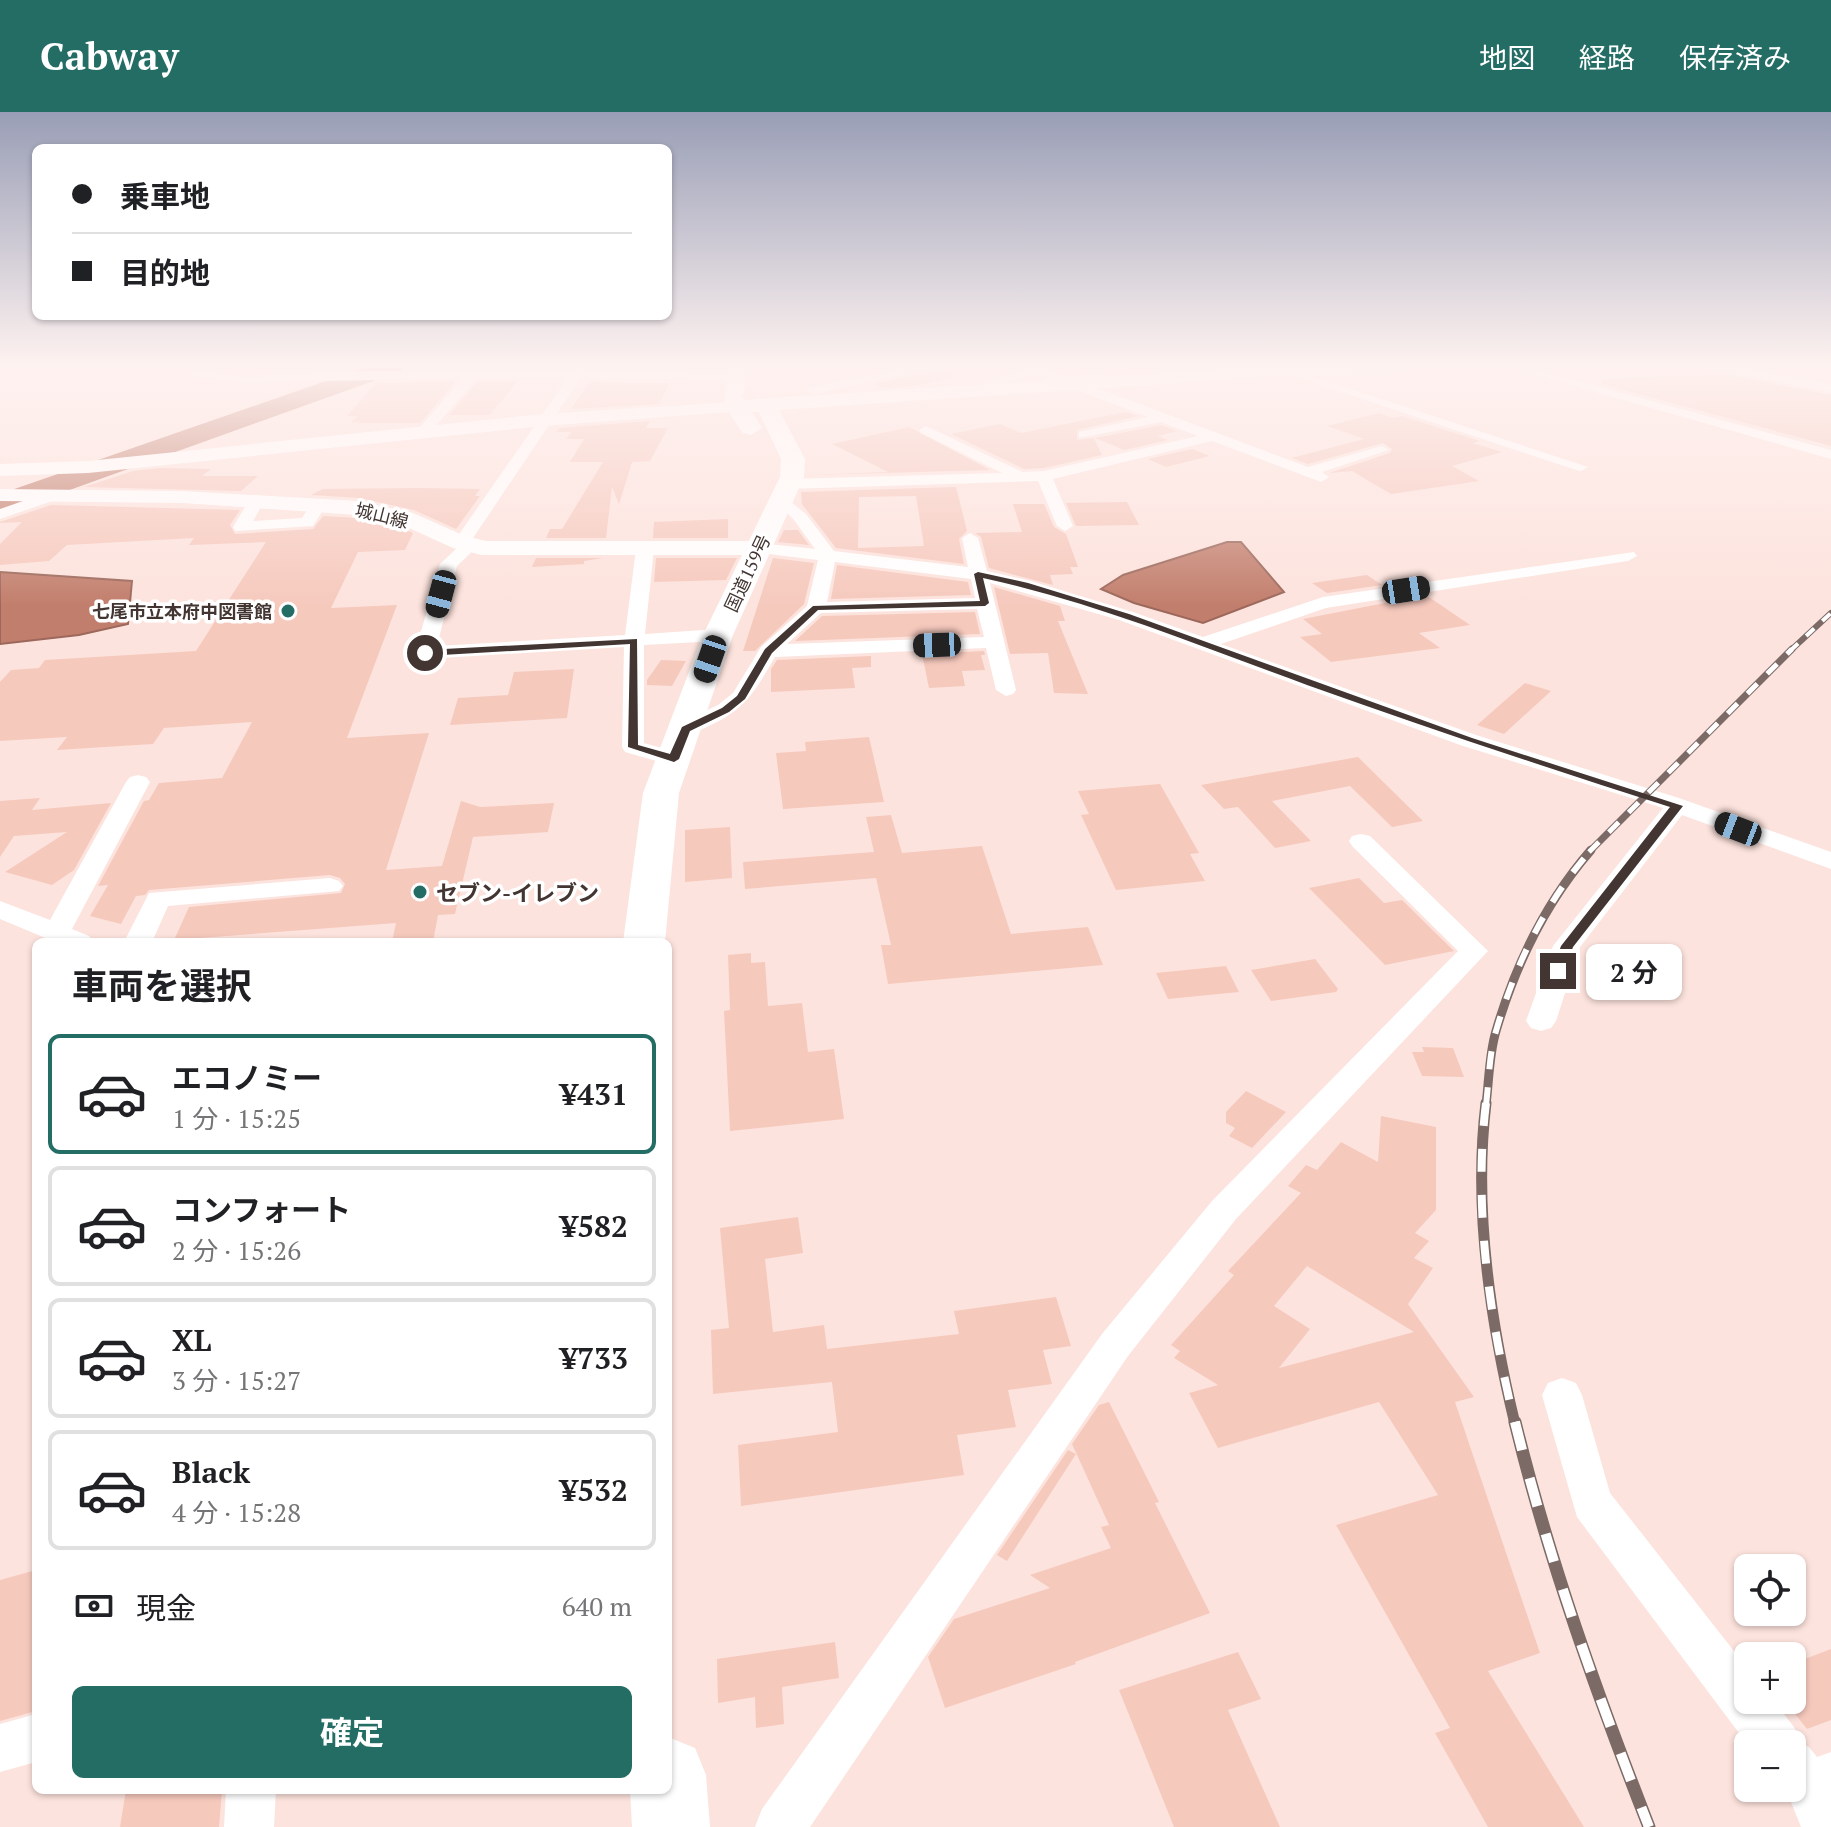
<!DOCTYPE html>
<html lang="ja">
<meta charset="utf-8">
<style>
:root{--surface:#fff;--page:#f6f6f6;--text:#202124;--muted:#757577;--line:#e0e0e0;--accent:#246d65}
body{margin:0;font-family:"PT Serif","Noto Sans JP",serif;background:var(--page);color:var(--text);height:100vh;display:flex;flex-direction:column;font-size:30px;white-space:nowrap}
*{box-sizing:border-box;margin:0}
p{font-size:26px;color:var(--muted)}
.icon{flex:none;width:44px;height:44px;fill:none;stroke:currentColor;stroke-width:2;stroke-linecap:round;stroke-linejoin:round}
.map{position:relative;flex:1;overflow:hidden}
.panel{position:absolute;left:32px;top:826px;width:640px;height:856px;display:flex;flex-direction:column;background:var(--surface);border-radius:12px;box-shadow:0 2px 6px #0004}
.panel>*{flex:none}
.hud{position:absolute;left:32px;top:32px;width:640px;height:176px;border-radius:12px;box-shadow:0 2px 6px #0004;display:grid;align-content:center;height:176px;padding:0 40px;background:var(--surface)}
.controls{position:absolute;left:1734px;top:1442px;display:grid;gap:16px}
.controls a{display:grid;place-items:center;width:72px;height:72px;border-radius:12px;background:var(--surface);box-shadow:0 2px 6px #0004;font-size:40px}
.end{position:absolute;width:36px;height:36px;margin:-18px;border:10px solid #423532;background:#fff;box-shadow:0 0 0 4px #fff}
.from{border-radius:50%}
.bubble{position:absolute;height:56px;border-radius:12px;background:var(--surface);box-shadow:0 2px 6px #0004;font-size:26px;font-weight:700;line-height:56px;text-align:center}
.car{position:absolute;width:24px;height:48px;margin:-24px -12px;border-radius:10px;box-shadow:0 0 6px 2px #0007;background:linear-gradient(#222 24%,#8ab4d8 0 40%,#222 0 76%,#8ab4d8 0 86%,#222 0)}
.hud b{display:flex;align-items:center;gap:28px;height:76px;font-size:30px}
.hud b+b{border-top:2px solid var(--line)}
.hud i{width:20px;height:20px;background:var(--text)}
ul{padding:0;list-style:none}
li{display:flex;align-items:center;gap:24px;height:120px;margin:0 16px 12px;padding:0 24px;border:4px solid var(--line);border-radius:12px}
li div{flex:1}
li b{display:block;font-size:30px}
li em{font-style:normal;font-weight:700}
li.current{border-color:var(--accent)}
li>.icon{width:72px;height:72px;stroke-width:1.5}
h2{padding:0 40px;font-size:36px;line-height:96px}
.pay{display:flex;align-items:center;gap:20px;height:88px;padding:0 40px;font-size:30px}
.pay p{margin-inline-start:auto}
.button{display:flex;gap:16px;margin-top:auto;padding:16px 40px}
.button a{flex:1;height:92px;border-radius:12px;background:var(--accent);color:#fff;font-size:32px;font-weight:700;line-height:92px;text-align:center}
header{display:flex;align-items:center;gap:48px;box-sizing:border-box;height:112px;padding:0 40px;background:var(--accent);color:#fff}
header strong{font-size:38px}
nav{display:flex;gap:44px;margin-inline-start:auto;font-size:28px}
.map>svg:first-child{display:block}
.water{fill:#c27e6c;stroke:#9c685b;stroke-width:2}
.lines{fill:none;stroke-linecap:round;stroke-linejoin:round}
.river{fill:#c27e6c;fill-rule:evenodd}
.building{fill:#f6c9bd;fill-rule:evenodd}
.minor{fill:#fff;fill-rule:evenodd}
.secondary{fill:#fff;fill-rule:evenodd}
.trunk{fill:#fff;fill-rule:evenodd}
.rail-far4-casing{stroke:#7b6a66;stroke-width:6}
.rail-far3-casing{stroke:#7b6a66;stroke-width:7}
.rail-far2-casing{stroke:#7b6a66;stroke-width:9}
.rail-far1-casing{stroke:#7b6a66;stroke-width:11}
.rail-casing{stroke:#7b6a66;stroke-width:13}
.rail-far4{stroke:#fff;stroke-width:4;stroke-dasharray:11;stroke-linecap:butt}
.rail-far3{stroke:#fff;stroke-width:5;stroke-dasharray:14;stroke-linecap:butt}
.rail-far2{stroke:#fff;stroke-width:6;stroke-dasharray:18;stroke-linecap:butt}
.rail-far1{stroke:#fff;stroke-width:8;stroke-dasharray:23;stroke-linecap:butt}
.rail{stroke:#fff;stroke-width:10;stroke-dasharray:29;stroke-linecap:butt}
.route{fill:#423532}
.poi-dot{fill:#246d65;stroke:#fff;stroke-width:3}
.labels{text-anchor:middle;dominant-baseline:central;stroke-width:7;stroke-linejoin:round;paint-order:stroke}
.far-street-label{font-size:18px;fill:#423532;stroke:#fff}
.far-poi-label{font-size:18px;font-weight:bold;fill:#423532;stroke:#fff;text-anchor:end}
.poi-label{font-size:22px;font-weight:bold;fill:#423532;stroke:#fff;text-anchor:start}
</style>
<header>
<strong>Cabway</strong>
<nav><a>地図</a><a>経路</a><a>保存済み</a></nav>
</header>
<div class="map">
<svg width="1831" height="1715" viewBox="0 0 1831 1715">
<rect width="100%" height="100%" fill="#fde3dd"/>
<path class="water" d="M 1227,430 L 1241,430 L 1284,480 L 1203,511 L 1134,491 L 1101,477 L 1123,463 Z
M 0,460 L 132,469 L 128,512 L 79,523 L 0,532 Z"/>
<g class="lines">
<path class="river" d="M 369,254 L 404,254 L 401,259 L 0,403 L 0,382 Z"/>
</g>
<path class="building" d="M 397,254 L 530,254 L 394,256 Z
M 831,254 L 904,254 L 853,263 Z
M 947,254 L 954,254 L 956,265 L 914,274 L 883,276 L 874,272 L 945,257 Z
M 1724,262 L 1831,283 L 1831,334 L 1602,272 L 1602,267 Z
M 456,269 L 420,311 L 364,311 L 351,310 L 358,304 L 347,304 L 376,271 Z
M 478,269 L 518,269 L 490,303 L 449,303 Z
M 590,270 L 670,271 L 659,292 L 571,297 Z
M 1125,300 L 1138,304 L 1077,318 L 1077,328 L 1094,326 L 1102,343 L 1044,356 L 1024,357 L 951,322 L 1000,312 L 1021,321 Z
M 1379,301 L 1393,306 L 1402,304 L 1480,329 L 1473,331 L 1502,340 L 1452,354 L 1479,369 L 1391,382 L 1352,359 L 1329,361 L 1390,341 L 1392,337 L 1383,331 L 1308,352 L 1292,346 L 1364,327 L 1327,314 Z
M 650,309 L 646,316 L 668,316 L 650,349 L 632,350 L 619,392 L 612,375 L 606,426 L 546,426 L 550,417 L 562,417 L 603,350 L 570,350 L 584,327 L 566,327 L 571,320 L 556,320 L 559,316 Z
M 1161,313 L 1177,319 L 1158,324 L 1168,328 L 1124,338 L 1095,326 Z
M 909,315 L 990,358 L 808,363 L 888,360 L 832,332 Z
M 1192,337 L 1210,344 L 1166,355 L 1148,347 Z
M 161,356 L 211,357 L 202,364 L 258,364 L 241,379 L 84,375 L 133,359 Z
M 956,375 L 967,419 L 959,427 L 964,452 L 836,436 L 802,392 L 801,380 ZM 916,384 L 924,434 L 858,436 L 859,385 Z
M 418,376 L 480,377 L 475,384 L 480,384 L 456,417 L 414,398 L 359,386 L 311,383 L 323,377 Z
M 1127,390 L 1139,413 L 1076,414 L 1066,391 Z
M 1013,392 L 1044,392 L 1054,415 L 1066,422 L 1078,455 L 1070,455 L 1073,462 L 1050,463 L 1053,473 L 989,456 L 981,425 L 975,421 L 1022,420 Z
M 51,393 L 240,398 L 230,413 L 235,422 L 313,417 L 323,404 L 358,406 L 397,414 L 413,421 L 405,438 L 358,440 L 331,496 L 397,493 L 347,626 L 429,621 L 386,758 L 442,754 L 461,689 L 480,695 L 554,691 L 548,720 L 473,725 L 455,802 L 438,803 L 433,830 L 392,830 L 396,811 L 174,828 L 189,795 L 341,781 L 345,772 L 340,766 L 330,763 L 149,778 L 145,783 L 136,784 L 121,812 L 90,804 L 108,773 L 98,774 L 144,689 L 149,688 L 159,671 L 222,666 L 252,610 L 164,616 L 153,632 L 57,638 L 67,625 L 0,629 L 0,570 L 11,558 L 39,556 L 45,548 L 196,539 L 266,430 L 189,433 L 194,426 L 67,433 L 49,449 L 0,453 L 0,432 L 22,410 L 0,411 L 0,410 Z
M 728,407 L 728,426 L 653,426 L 654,410 Z
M 784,418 L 798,418 L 809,433 L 778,430 Z
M 536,446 L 603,446 L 584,449 L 584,452 L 532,455 Z
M 656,446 L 737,446 L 726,468 L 654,470 Z
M 773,446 L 814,451 L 804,492 L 755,539 L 743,539 Z
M 837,453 L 968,470 L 971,483 L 831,487 Z
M 1367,463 L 1382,473 L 1327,481 L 1312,471 Z
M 994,475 L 1060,494 L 1065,509 L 1058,509 L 1088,582 L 1054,581 L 1048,541 L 1010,542 Z
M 1426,483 L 1470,513 L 1419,521 L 1440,536 L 1331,550 L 1300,525 L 1322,522 L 1303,507 L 1308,506 Z
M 975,500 L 980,522 L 795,529 L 822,504 Z
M 984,539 L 985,543 L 981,543 L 985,558 L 962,559 L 965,574 L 929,576 L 922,542 Z
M 871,544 L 871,555 L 852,556 L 855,576 L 771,580 L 771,557 L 777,548 Z
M 661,548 L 686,549 L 672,574 L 647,573 L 647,568 Z
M 574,557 L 567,606 L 450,613 L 458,586 L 508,583 L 514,560 Z
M 1525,571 L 1551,579 L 1504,622 L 1477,613 Z
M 869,625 L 884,690 L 783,697 L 776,641 L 806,639 L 805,630 Z
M 1358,645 L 1423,709 L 1392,715 L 1350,674 L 1272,689 L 1311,729 L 1275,736 L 1238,695 L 1224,697 L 1201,673 Z
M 1160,672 L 1199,741 L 1190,742 L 1205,769 L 1116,778 L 1081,703 L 1089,702 L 1078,679 Z
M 40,686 L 32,698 L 111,691 L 74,758 L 52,773 L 5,760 L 67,720 L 14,724 L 0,745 L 0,689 Z
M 891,703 L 902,741 L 982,734 L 1011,822 L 1088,815 L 1103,853 L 888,872 L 881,833 L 891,833 L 876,766 L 745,777 L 743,750 L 874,740 L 866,705 Z
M 730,715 L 732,766 L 685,770 L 685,718 Z
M 1359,766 L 1384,791 L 1402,788 L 1454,839 L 1385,853 L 1309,776 Z
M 751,841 L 751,851 L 765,850 L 768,894 L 802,891 L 808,940 L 834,937 L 844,1007 L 730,1019 L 724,899 L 730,898 L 728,843 Z
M 1315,847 L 1338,877 L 1336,880 L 1271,889 L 1251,858 Z
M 1226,854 L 1239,880 L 1168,887 L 1156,861 Z
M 1422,935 L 1453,936 L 1464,965 L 1422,964 L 1412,940 L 1424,940 Z
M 1246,979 L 1286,1000 L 1252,1036 L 1229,1024 L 1235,1016 L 1226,1011 L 1226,1000 Z
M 1381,1004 L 1436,1015 L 1436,1098 L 1415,1121 L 1429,1129 L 1414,1146 L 1433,1156 L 1408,1192 L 1474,1285 L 1455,1290 L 1540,1541 L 1488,1559 L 1584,1715 L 1488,1715 L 1435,1621 L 1450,1616 L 1336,1413 L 1438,1383 L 1379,1290 L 1218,1336 L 1189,1281 L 1218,1273 L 1174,1246 L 1180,1239 L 1171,1233 L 1234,1163 L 1228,1159 L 1301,1081 L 1288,1074 L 1306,1053 L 1317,1058 L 1341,1030 L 1378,1050 ZM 1307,1154 L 1414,1220 L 1279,1256 L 1310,1217 L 1274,1194 Z
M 798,1105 L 803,1141 L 765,1147 L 773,1220 L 824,1213 L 827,1237 L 959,1222 L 954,1199 L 1056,1185 L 1071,1234 L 1043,1238 L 1052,1272 L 1008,1278 L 1016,1315 L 957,1323 L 964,1363 L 741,1394 L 738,1333 L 838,1320 L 832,1270 L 713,1282 L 711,1218 L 729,1216 L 720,1116 Z
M 1109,1290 L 1159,1390 L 1155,1391 L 1210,1501 L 1075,1550 L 1076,1552 L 945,1596 L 928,1545 L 954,1507 L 1050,1476 L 1030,1463 L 1111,1436 L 1101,1415 L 1109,1413 L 1072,1332 L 1099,1293 Z
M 1068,1338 L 1076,1342 L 1007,1449 L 997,1443 Z
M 36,1458 L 36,1599 L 0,1609 L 0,1468 Z
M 835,1530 L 839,1566 L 782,1575 L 784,1612 L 756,1616 L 755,1585 L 718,1591 L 717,1547 Z
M 1831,1537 L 1831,1608 L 1807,1617 L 1792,1598 L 1792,1552 Z
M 1238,1540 L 1261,1587 L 1228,1598 L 1280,1715 L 1174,1715 L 1119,1578 Z
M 126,1678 L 222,1678 L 219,1715 L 120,1715 Z"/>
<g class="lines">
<path class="minor" d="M 168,254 L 241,263 L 354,259 L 572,259 L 576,254 L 588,254 L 585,259 L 742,261 L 744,264 L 738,268 L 580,267 L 473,426 L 481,431 L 457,454 L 437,534 L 625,523 L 636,437 L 645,432 L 651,433 L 654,437 L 645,522 L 718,517 L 728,523 L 718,529 L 644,533 L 644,631 L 682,642 L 685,647 L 682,652 L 674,654 L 625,640 L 622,635 L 624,535 L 425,547 L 415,541 L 440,452 L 458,435 L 453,431 L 567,267 L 477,266 L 428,323 L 423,324 L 416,320 L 463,266 L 241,271 L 196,265 Z
M 919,254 L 944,254 L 813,282 L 806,278 L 813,274 Z
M 1020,254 L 1050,254 L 1054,257 L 1052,260 C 1078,269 1112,254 1140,254 L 1078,269 L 1308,355 L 1382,334 L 1389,338 L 1322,360 L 1329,365 L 1321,370 L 1212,329 L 1053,367 L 1073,414 L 1065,419 L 1057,414 L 1038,369 L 787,377 L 779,372 L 787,367 L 1002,361 L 921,321 L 919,318 L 926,314 L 1023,360 L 1044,359 L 1198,324 L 1161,310 L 1079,326 L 1079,320 L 1148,305 L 1038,263 L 985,274 L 979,270 L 1025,258 Z
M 1263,254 L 1281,254 L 1588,355 L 1581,359 L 1576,358 Z
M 1504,254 L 1523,254 L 1831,338 L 1831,347 Z
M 1710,254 L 1735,254 L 1831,272 L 1831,280 L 1716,258 Z
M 49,380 L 55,382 L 55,388 L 0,407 L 0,397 Z
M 781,382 L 806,402 L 834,439 L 968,455 L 962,426 L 970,421 L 978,426 L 987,459 L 1031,469 L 1133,500 L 1203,525 L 1323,485 L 1634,440 L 1637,444 L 1628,449 L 1326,496 L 1221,532 L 1476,623 L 1679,686 L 1831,740 L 1831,757 L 1682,703 L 1580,835 L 1556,909 L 1551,916 L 1541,919 L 1531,916 L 1526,909 L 1553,834 L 1663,696 L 1460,633 L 1119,508 L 990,471 L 1016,578 L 1013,582 L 1006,584 L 996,578 L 986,536 L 775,545 C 754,580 747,596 709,614 C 698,619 690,625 678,622 L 675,617 L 678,612 L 718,593 L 733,581 L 761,535 L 807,494 L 818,448 L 760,441 L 751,436 L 760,431 L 815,437 L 794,408 L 773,387 ZM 835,450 L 971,467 L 975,486 L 827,490 ZM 977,497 L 984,525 L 787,532 L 821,501 Z
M 257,383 L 265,388 L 253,409 L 302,406 L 313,389 L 319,387 L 327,392 L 313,414 L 235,419 L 233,415 L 251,385 Z
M 138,663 L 146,665 L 150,670 L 72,817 L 89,824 L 93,830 L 55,830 L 0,807 L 0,789 L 50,808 L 126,670 L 130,665 Z
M 1361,722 L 1370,724 L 1488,839 L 1236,1107 L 1128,1244 L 810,1715 L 755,1715 L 762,1697 L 1102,1222 L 1212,1089 L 1458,839 L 1352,734 L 1349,729 L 1352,724 Z
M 330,766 L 339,769 L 343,774 L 339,779 L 168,794 L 152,830 L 124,830 L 149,781 Z
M 1562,1266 L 1576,1271 L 1582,1283 L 1610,1381 L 1748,1557 L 1748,1588 L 1773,1588 L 1794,1615 L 1801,1631 L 1809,1635 L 1817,1645 L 1831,1640 L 1831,1715 L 1801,1715 L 1791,1690 L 1780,1676 L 1792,1676 L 1792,1632 L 1748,1633 L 1577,1405 L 1542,1283 L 1548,1271 Z
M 36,1602 L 36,1650 L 0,1660 L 0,1612 Z
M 226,1678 L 276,1678 L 274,1715 L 224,1715 Z"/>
<path class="secondary" d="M 736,290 L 745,295 L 742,299 L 543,314 L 88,361 L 0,364 L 0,352 L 88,349 L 543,302 Z
M 0,377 L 182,379 L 358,389 L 413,401 L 465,424 L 486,429 L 760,429 L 768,431 L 772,436 L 768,441 L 760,443 L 482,443 L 453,436 L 398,411 L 358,403 L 182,391 L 0,389 Z"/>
<path class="trunk" d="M 731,254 L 751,254 L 742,285 L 744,288 L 1256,254 L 1421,254 L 1411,260 L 1282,264 L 779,298 L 805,347 L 804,365 L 733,523 L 679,681 L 665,830 L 623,830 L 643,681 L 703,523 L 780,365 L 781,347 L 759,300 L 752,300 L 762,316 L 751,323 L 743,321 C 722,290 720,291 731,254 Z
M 668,1625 L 695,1636 L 706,1663 L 710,1715 L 632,1715 L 630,1678 L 668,1678 Z"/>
<g class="rail-far4-casing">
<path id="rail-far4" d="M 1790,539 L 1831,501"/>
</g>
<g class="rail-far3-casing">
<path id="rail-far3" d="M 1589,740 L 1792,537"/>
</g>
<g class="rail-far2-casing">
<path id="rail-far2" d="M 1486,993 C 1489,969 1489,942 1496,919 C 1516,851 1545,791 1591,738"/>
</g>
<g class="rail-far1-casing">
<path id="rail-far1" d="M 1486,991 C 1473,1097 1490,1209 1515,1312"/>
</g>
<g class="rail-casing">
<path id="rail" d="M 1515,1310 C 1549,1449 1597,1582 1649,1715"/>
</g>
<use href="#rail-far4" class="rail-far4"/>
<use href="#rail-far3" class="rail-far3"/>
<use href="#rail-far2" class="rail-far2"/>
<use href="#rail-far1" class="rail-far1"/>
<use href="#rail" class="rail"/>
</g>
<linearGradient id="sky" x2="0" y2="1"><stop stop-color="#999eb6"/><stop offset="0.51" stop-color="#fef2f0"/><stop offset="1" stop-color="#fef2f0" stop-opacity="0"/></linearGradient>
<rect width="1831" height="494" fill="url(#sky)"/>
<path class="route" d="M 978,460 L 1028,471 L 1129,502 L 1472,626 L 1683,694 L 1573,835 L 1565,859 L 1558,863 L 1552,859 L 1561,834 L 1670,695 C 1548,656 1427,616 1307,573 C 1200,534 1094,490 983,466 L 989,491 L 985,494 L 818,498 L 772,541 L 745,587 L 729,600 L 690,619 L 679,647 L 674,650 L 628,635 L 630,532 L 425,544 L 421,541 L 425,538 L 637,527 L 638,633 L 670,642 L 682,615 L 722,596 L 737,584 L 765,537 L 813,494 L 980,489 L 974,462 Z"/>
<g class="poi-dot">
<circle cx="288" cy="499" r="8"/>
<circle cx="420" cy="780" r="8"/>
</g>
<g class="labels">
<g class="far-street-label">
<text transform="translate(382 403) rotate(14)">城山線</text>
<text transform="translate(747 461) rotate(-65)">国道159号</text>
</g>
<g class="far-poi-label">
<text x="272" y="499">七尾市立本府中図書館</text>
</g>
<g class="poi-label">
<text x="436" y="780">セブン-イレブン</text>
</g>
</g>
</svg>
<div class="controls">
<a><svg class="icon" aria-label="locate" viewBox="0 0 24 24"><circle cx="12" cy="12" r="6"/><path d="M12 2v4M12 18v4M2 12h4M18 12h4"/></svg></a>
<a>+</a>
<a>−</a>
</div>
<i class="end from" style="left:425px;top:541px"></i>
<i class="end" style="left:1558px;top:859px"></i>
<div class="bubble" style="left:1586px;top:832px;width:96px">2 分</div>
<i class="car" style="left:1406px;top:478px;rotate:81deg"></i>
<i class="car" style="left:441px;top:482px;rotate:195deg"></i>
<i class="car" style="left:937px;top:533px;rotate:268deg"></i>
<i class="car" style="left:710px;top:547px;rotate:199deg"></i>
<i class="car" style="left:1738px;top:717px;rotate:291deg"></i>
<div class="hud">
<b><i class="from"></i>乗車地</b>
<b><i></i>目的地</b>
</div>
<section class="panel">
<h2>車両を選択</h2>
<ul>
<li class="current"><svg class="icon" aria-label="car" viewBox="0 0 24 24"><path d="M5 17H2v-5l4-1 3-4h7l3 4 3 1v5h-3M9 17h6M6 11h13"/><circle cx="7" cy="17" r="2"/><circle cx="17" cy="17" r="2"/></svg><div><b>エコノミー</b><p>1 分 · 15:25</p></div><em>¥431</em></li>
<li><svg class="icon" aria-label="car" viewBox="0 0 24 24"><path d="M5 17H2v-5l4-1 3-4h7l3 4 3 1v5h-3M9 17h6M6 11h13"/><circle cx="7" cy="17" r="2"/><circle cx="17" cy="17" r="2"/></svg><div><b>コンフォート</b><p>2 分 · 15:26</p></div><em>¥582</em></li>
<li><svg class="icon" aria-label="car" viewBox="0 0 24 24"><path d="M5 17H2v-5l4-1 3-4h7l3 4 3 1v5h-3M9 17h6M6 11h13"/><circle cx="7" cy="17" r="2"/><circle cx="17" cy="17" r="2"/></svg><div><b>XL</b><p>3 分 · 15:27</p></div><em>¥733</em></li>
<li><svg class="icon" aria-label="car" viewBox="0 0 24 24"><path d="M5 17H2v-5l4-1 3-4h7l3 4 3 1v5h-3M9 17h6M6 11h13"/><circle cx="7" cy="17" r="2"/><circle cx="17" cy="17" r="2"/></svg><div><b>Black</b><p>4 分 · 15:28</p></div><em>¥532</em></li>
</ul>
<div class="pay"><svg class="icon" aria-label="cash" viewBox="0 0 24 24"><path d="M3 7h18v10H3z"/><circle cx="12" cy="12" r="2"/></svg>現金<p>640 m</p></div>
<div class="button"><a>確定</a></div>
</section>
</div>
